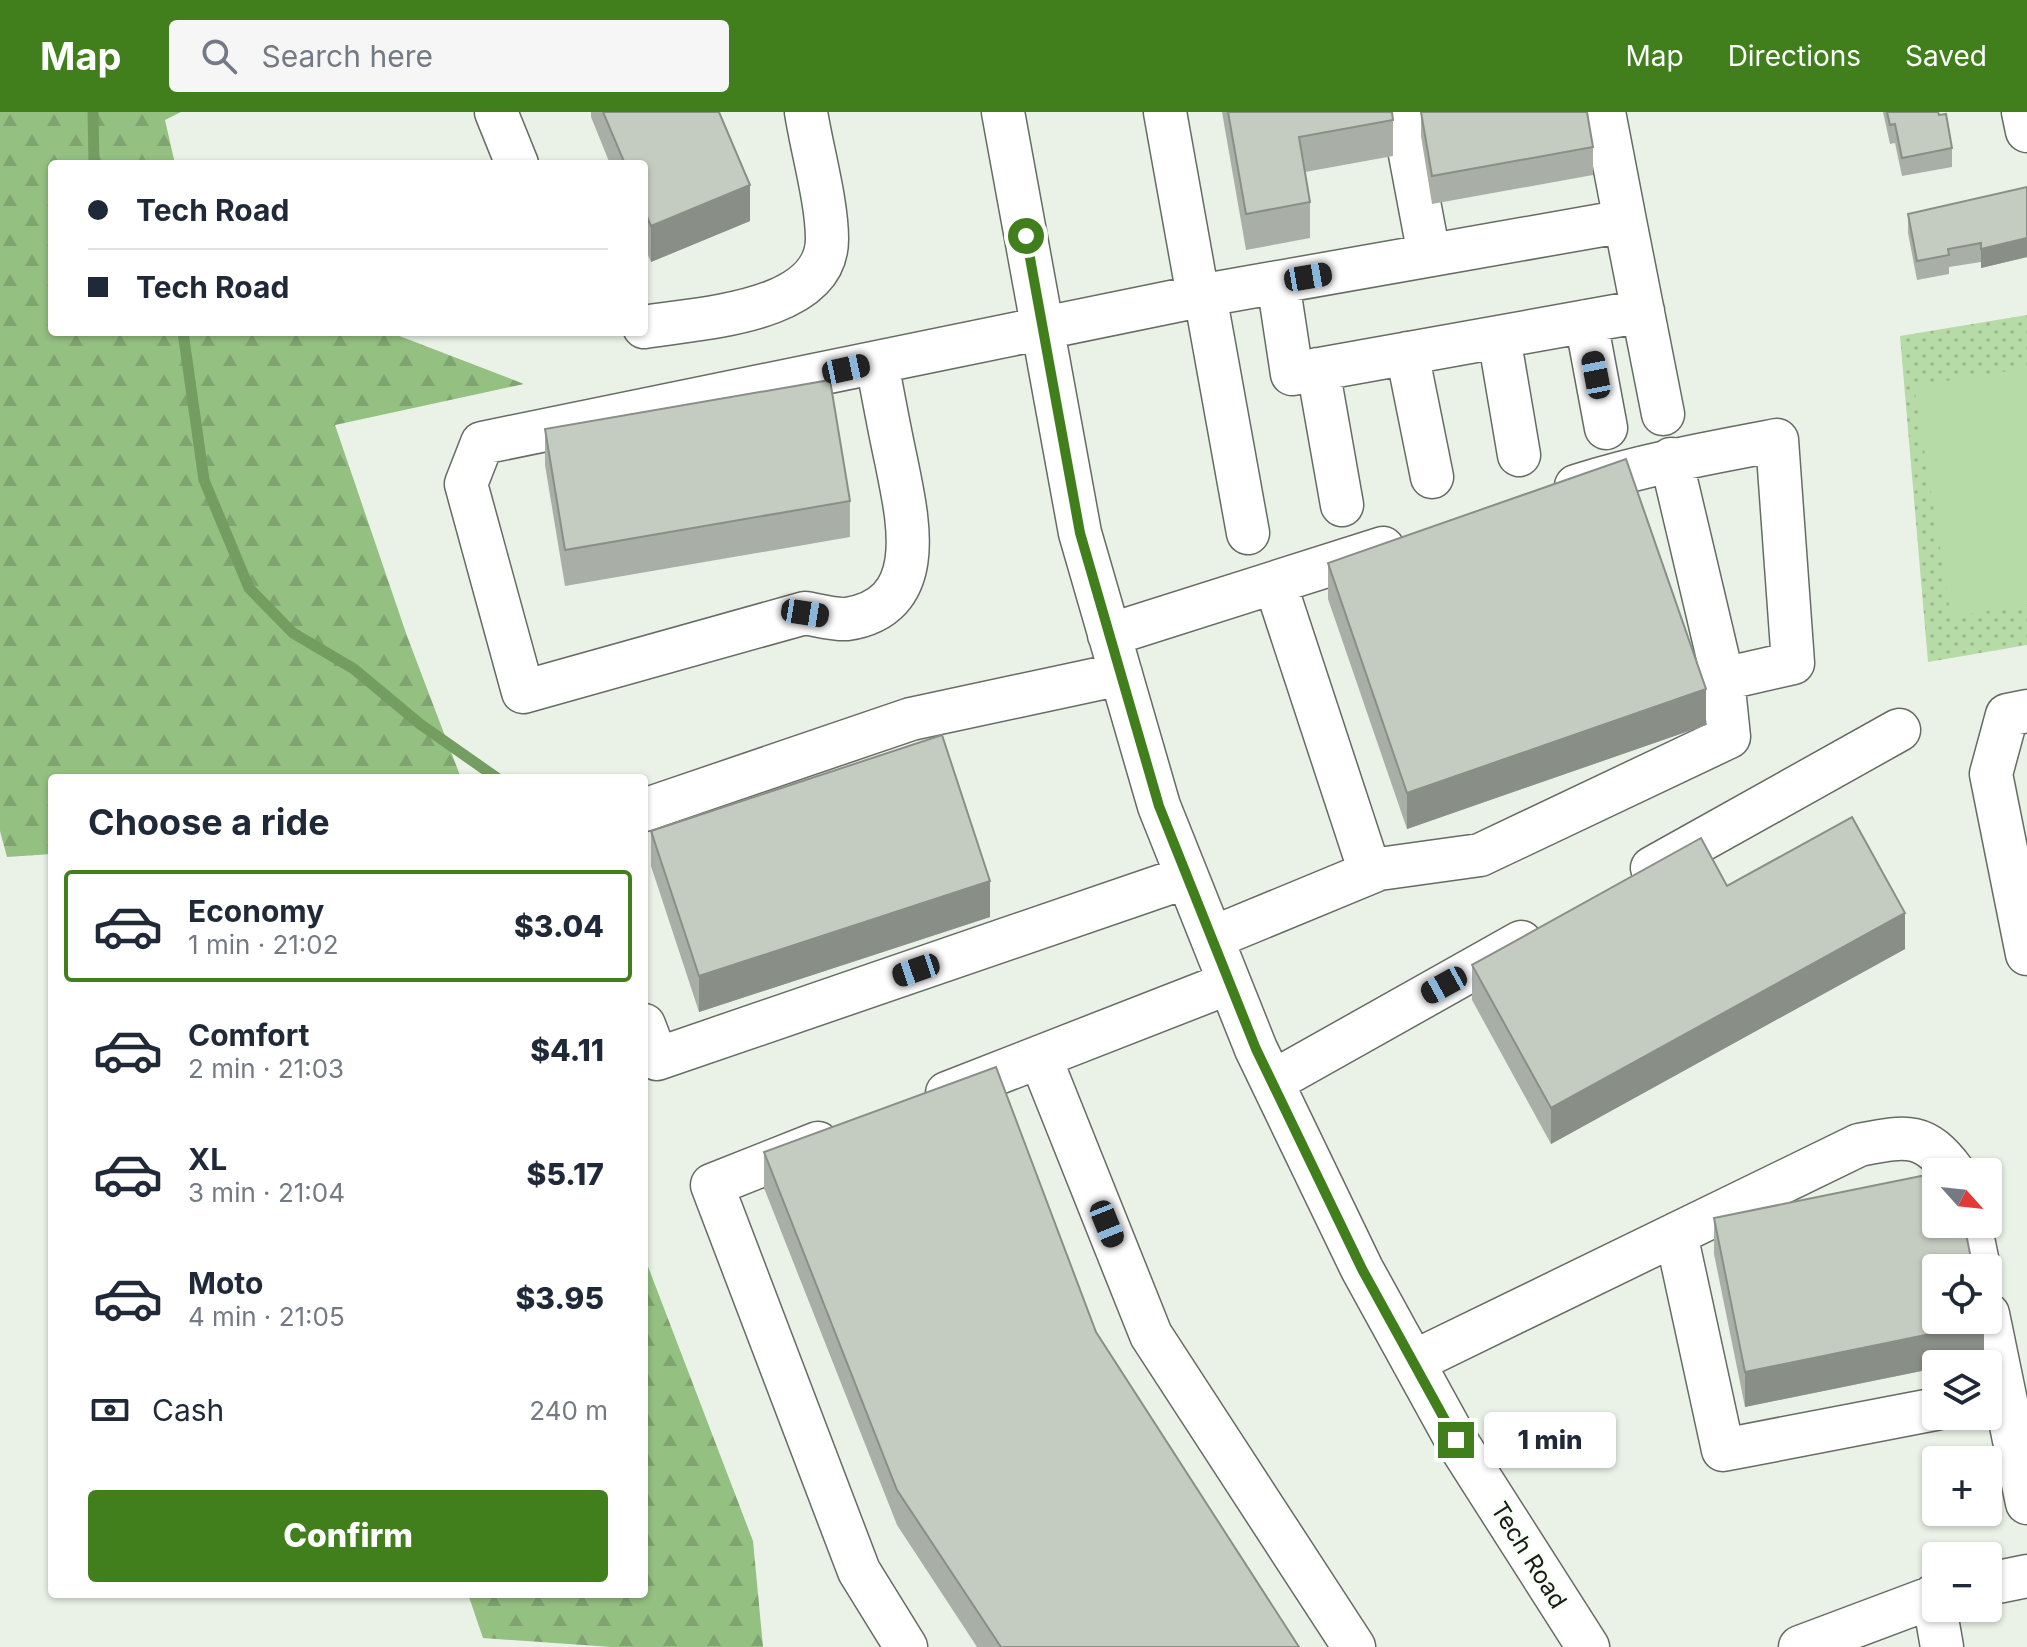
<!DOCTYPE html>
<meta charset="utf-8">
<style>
:root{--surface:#fff;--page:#f6f6f7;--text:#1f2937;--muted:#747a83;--line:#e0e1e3;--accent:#417f1d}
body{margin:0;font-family:Inter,sans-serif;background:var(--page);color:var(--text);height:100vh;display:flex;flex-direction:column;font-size:30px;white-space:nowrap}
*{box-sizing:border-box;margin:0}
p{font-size:26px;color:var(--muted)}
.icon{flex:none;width:44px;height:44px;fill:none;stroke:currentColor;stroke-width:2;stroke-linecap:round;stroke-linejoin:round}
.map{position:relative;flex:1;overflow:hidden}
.sheet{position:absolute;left:48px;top:662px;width:600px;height:824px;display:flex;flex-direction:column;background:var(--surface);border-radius:8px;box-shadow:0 2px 6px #0004}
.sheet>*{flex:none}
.guide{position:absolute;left:48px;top:48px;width:600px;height:176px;border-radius:8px;box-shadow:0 2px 6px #0004;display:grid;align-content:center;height:176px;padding:0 40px;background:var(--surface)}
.needle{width:52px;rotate:117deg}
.controls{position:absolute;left:1922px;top:1046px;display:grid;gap:16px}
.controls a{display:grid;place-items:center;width:80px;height:80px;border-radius:8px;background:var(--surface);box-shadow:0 2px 6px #0004;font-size:40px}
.end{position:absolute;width:36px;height:36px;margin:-18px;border:10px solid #417f1d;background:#fff;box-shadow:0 0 0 4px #fff}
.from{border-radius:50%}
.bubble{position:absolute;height:56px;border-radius:8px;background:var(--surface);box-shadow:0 2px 6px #0004;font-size:26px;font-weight:800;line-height:56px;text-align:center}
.car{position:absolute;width:24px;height:48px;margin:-24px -12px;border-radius:10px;box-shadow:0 0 6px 2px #0007;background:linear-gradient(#222 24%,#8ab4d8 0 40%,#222 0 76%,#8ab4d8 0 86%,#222 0)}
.guide b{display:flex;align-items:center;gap:28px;height:76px;font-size:30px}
.guide b+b{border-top:2px solid var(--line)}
.guide i{width:20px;height:20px;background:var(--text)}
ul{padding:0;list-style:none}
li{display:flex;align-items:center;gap:24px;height:112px;margin:0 16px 12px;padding:0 24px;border:4px solid transparent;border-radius:8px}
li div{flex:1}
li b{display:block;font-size:30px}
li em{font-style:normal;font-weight:800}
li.active{border-color:var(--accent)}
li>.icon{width:72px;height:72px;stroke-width:1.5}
h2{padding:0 40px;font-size:36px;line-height:96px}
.pay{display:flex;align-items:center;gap:20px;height:88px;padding:0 40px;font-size:30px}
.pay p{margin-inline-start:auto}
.action{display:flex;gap:16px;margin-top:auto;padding:16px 40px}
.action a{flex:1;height:92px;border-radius:8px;background:var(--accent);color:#fff;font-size:32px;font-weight:800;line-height:92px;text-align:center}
header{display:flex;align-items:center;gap:48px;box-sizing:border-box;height:112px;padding:0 40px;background:var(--accent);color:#fff}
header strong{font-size:38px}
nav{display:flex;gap:44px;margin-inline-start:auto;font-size:28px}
.search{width:560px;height:72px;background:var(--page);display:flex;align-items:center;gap:20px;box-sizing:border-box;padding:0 28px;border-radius:8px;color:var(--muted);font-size:30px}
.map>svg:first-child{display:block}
.grass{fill:url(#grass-dots)}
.forest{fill:url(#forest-firs)}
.garden{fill:#b6dba7}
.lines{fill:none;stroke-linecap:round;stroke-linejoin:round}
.stream{stroke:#749e61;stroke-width:11}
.minor-casing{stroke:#656c63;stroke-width:45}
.minor{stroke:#fff;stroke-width:42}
.wall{fill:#a9afa6}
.shaded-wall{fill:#898f87}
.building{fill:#c4ccc1;stroke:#898f87;stroke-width:2}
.route{stroke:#417f1d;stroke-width:10}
.labels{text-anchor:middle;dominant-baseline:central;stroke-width:6;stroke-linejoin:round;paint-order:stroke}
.street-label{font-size:24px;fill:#171a16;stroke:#f7fff4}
</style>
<header>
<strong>Map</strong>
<div class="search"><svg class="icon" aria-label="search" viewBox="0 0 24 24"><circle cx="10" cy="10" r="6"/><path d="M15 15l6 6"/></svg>Search here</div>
<nav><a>Map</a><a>Directions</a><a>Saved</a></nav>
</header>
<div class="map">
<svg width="2027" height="1535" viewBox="0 0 2027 1535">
<defs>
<pattern id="grass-dots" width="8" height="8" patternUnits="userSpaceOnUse" patternTransform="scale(2)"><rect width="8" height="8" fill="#b6dba7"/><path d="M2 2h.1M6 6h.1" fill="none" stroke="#9cbb8f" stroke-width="1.8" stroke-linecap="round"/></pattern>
<pattern id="forest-firs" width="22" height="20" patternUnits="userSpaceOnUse" patternTransform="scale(2)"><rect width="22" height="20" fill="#94c081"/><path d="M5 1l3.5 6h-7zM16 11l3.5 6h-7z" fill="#7fa46f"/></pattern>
</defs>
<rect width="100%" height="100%" fill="#eaf2e7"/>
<path class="grass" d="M 2027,203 L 2027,533 L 1928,550 L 1900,224 Z"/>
<path class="forest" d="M 0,0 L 181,0 L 165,8 L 175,52 L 52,52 L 52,220 L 389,220 L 524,272 L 335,313 L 407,524 L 461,666 L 52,666 L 52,742 L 7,745 L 0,719 Z
M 644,1144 L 753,1429 L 763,1535 L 612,1535 L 483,1526 L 468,1482 L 644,1482 Z"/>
<path class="garden" d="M 2027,256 L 2027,492 L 1951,505 L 1914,274 Z"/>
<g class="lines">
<path class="stream" d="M 93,0 L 94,52
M 183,220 L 204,368 L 249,476 L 293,521 L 354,557 L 420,612 L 497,666"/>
<g class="minor-casing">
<path id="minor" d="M 496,0 L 517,52
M 1003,0 L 1080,421 L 1159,694 L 1256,937 L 1362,1157 L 1456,1328 L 1588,1535
M 1165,0 L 1198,184
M 1402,0 L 1429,143
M 1604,0 L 1625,109
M 2023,0 L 2027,19
M 1278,170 L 1292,262 L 1643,199
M 1205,183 L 1625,109 L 1663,302
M 1586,209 L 1606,316
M 644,215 C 696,206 827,202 827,127 C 827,90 812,38 806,0
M 1499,225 L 1519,343
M 1407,241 L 1432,365
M 877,251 C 883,283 889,316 896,348 C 907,404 931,494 847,507 C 835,508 817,503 805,501 L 523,580 L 466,372 L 482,331 L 1205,183 L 1248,421
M 1318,257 L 1342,393
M 1576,374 C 1642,353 1708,341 1777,328 L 1793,551 L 1723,567 L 1671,347
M 1275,471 L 1370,760
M 1109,523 L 1383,436
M 2027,599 L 2007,603 L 1991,662 L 2027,842
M 644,698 L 911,607 L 1121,562
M 1652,756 L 1899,618
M 1212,826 L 1379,757 L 1480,743 L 1729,625 L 1723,567
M 644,913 L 657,947 L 1187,765
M 1040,945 L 1151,1223 L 1354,1535
M 1272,970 L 1521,830
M 947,981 L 1229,871
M 818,1031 L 712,1073 L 859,1459 L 906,1535
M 1970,1112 L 1979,1156
M 1676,1122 L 1723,1338 L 1936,1297
M 1988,1202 L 2027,1391
M 1413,1250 L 1859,1033 C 1906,1024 1924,1019 1954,1060
M 1988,1472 L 2027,1464
M 1933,1484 L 1942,1535
M 1800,1535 L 1936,1484"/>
</g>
<use href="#minor" class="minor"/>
</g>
<path class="wall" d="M 591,0 L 719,0 L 750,109 L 651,150 L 644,134 L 644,52 L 610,52 L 591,5 Z
M 1222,0 L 1392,0 L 1393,8 L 1393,44 L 1305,60 L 1310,90 L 1310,126 L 1246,138 Z
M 1421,0 L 1593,35 L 1593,63 L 1432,92 L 1421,24 Z
M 1883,0 L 1938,0 L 1952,36 L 1952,55 L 1902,64 L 1895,31 L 1890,32 Z
M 2027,75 L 2027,145 L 1981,156 L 1981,150 L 1949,155 L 1949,162 L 1917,168 L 1908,121 L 1908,102 Z
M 545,317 L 850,389 L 850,425 L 565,474 L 545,353 Z
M 1328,451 L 1706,613 L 1407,717 L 1328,487 Z
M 651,719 L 990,805 L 699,900 L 651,754 Z
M 1727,774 L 1905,837 L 1551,1032 L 1472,888 L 1472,853 Z
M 764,1040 L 1299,1535 L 977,1535 L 897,1413 L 764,1076 Z
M 1714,1106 L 1984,1246 L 1957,1252 L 1936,1252 L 1936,1256 L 1745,1295 L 1714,1142 Z"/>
<path class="shaded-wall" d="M 750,73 L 750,109 L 651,150 L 651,114 Z
M 2027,126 L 2027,145 L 1981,156 L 1981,137 Z
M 1706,577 L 1706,613 L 1407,717 L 1407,681 Z
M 990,769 L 990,805 L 699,900 L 699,864 Z
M 1905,801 L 1905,837 L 1551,1032 L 1551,996 Z
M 1984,1211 L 1984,1246 L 1957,1252 L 1936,1252 L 1936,1256 L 1745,1295 L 1745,1260 Z"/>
<path class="building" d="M 603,0 L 719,0 L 750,73 L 651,114 L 644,98 L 644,52 L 625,52 Z
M 1228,0 L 1392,0 L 1393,8 L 1299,25 L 1310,90 L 1246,102 Z
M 1421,0 L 1587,0 L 1593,35 L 1432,64 Z
M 1887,0 L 1938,0 L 1939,3 L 1946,2 L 1952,36 L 1902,46 L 1895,12 L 1890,13 Z
M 2027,75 L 2027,126 L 1981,137 L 1981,131 L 1948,137 L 1949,143 L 1917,149 L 1908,102 Z
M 830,268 L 850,389 L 565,438 L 545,317 Z
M 1626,347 L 1706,577 L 1407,681 L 1328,451 Z
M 942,623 L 990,769 L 699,864 L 651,719 Z
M 1852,705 L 1905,801 L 1551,996 L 1472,853 L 1701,726 L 1727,774 Z
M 996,955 L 1096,1220 L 1299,1535 L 1001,1535 L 897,1378 L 764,1040 Z
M 1953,1057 L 1954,1060 L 1939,1060 Z
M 1936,1061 L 1936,1112 L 1964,1112 L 1973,1156 L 1936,1156 L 1936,1208 L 1984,1208 L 1984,1211 L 1745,1260 L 1714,1106 Z"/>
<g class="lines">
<path class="route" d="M 1026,124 L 1080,421 L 1159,694 L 1256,937 L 1362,1157 L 1456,1328"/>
</g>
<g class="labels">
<g class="street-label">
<text transform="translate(1529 1443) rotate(58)">Tech Road</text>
</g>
</g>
</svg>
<div class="controls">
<a><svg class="needle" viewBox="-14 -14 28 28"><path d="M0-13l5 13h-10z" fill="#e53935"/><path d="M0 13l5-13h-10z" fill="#747a83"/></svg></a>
<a><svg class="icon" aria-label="locate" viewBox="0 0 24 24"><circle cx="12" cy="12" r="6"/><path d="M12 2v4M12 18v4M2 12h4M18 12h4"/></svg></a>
<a><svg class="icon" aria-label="layers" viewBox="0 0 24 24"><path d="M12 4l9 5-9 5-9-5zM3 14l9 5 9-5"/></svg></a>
<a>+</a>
<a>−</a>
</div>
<i class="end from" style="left:1026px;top:124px"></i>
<i class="end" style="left:1456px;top:1328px"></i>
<div class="bubble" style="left:1484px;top:1300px;width:132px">1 min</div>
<i class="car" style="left:1308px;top:165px;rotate:80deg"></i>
<i class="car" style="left:846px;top:257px;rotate:78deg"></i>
<i class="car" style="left:1596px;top:263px;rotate:349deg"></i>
<i class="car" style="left:805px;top:501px;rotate:99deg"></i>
<i class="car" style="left:916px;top:858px;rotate:251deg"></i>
<i class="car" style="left:1444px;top:873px;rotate:241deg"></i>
<i class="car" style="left:1107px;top:1112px;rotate:158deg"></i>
<div class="guide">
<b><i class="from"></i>Tech Road</b>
<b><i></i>Tech Road</b>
</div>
<section class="sheet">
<h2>Choose a ride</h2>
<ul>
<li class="active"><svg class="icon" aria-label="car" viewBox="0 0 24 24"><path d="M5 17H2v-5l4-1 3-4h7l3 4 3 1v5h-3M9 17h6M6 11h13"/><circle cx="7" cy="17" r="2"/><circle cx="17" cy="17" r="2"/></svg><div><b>Economy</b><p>1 min · 21:02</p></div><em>$3.04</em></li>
<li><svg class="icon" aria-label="car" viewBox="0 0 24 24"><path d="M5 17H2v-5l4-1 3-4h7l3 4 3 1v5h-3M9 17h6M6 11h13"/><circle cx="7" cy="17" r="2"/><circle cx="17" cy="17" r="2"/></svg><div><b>Comfort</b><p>2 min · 21:03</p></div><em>$4.11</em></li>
<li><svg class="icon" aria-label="car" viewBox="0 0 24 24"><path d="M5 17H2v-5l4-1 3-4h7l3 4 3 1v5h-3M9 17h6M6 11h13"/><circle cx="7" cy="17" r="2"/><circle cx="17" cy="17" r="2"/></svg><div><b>XL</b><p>3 min · 21:04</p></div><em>$5.17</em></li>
<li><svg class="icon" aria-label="car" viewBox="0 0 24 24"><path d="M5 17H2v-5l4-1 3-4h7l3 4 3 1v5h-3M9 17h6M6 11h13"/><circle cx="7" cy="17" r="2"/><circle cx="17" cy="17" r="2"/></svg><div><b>Moto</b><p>4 min · 21:05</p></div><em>$3.95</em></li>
</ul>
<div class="pay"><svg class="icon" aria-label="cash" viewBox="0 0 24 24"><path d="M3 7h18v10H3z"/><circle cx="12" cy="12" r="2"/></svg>Cash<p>240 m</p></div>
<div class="action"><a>Confirm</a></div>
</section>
</div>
